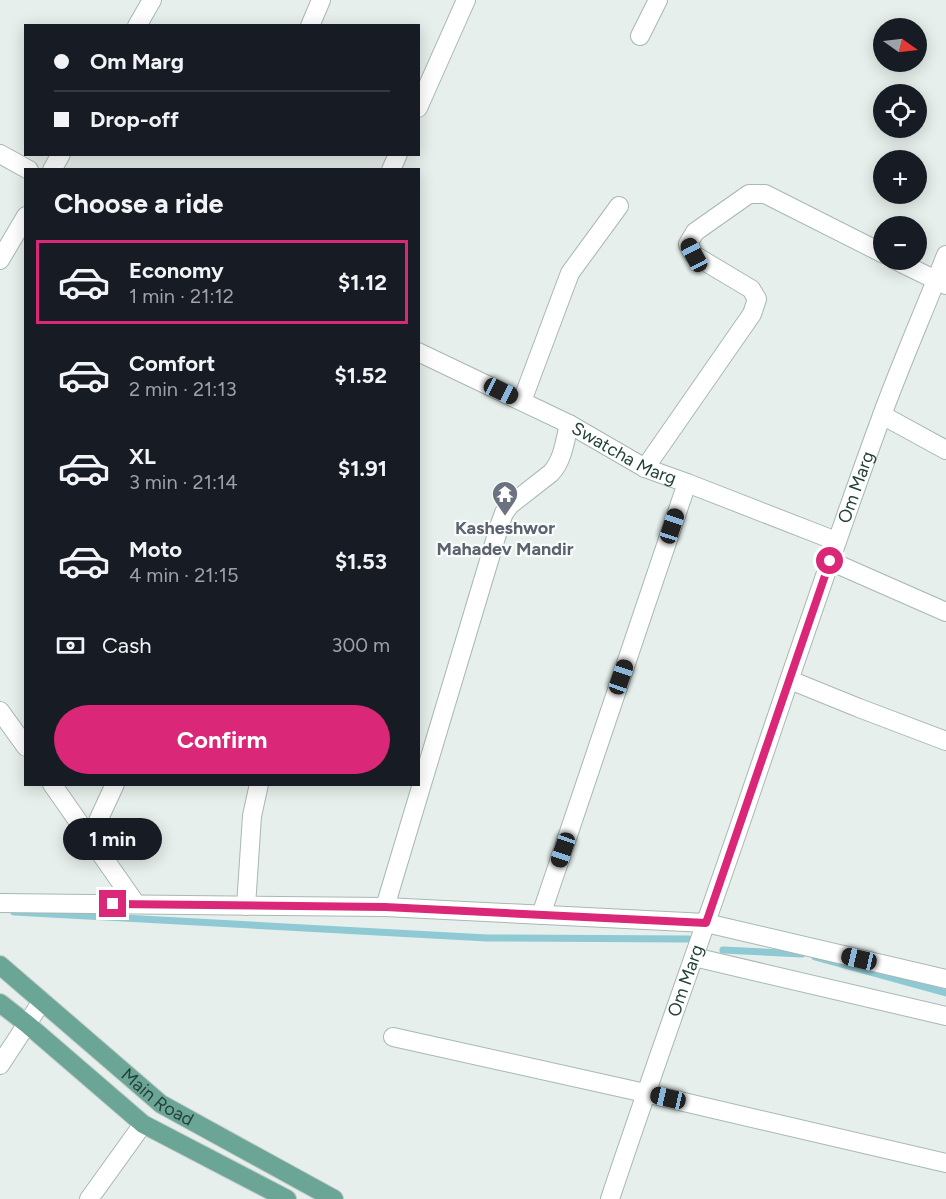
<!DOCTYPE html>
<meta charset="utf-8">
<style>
:root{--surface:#171b24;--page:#20242c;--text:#f1f3f6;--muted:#9ea1a6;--line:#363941;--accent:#db2777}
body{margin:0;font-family:Figtree,sans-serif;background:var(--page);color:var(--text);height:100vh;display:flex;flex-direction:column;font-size:22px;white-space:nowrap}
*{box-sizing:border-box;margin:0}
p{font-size:20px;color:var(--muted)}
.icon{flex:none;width:33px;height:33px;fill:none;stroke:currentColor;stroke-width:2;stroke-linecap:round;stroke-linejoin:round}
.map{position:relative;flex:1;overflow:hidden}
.side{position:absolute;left:24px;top:168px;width:396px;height:618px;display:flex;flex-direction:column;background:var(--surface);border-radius:0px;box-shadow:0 3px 15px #0003}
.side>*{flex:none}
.top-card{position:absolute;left:24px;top:24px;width:396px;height:132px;border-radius:0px;box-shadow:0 3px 15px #0003;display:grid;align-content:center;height:132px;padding:0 30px;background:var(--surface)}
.needle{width:39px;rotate:104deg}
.tools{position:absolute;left:873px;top:18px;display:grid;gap:12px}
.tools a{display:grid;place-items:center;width:54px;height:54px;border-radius:50%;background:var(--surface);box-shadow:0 3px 15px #0003;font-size:30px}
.end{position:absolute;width:27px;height:27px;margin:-14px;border:8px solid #db2777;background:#fff;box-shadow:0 0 0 3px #fff}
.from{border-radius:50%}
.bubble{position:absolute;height:42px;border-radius:21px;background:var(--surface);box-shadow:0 3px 15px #0003;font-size:20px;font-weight:700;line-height:42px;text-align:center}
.car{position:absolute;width:18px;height:36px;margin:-18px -9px;border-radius:8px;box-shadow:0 0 4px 2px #0007;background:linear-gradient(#222 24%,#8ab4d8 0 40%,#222 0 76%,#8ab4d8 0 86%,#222 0)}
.top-card b{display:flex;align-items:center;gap:21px;height:57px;font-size:22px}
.top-card b+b{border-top:2px solid var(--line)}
.top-card i{width:15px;height:15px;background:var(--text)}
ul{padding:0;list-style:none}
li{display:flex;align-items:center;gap:18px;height:84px;margin:0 12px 9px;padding:0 18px;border:3px solid transparent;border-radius:0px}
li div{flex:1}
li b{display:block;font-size:22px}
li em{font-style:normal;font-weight:700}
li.current{border-color:var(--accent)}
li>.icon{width:54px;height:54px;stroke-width:1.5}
h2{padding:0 30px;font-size:27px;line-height:72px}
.pay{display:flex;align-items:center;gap:15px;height:66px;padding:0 30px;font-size:22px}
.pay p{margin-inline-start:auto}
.button{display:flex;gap:12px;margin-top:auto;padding:12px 30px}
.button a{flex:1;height:69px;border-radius:36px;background:var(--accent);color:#fff;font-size:24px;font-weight:700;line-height:69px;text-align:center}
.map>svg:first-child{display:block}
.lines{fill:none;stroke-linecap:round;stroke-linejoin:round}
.stream{stroke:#8ec9d4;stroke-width:7}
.minor-casing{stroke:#a8b8b2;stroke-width:20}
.major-casing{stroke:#c2cac8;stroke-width:20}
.minor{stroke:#fff;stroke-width:18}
.major{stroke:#6aa596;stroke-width:18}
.route{stroke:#db2777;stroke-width:8}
.labels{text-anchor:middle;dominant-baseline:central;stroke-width:4.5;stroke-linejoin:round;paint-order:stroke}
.street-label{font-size:18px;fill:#24423a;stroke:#f7fbf9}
.worship-label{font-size:18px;font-weight:bold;fill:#5b616d;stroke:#f7fbf9}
</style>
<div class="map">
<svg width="946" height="1199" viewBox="0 0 946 1199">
<rect width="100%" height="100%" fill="#e6efeb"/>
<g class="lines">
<path class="stream" d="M 14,912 L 487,938 L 689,939
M 723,950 L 802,954
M 815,957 L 946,993"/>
<g class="minor-casing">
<g id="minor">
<path d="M 137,26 L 152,0"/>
<path d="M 310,26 L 321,0"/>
<path d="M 640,36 L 658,0"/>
<path d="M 418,108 L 466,0"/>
<path d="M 0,154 L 29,170"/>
<path d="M 52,170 L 61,154"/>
<path d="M 391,170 L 398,154"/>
<path d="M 0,260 L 26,216"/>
<path d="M 895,260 L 946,285"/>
<path id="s1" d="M 418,352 L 569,424 L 645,468 L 687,483 L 836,541"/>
<path d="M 522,401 L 570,273 L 619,206"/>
<path d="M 882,415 L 946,450"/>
<path d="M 645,468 L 752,314 L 757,299 L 751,289 L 694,255 L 688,244 L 695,232 L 749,194 L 765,194 L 884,254"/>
<path d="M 830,561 L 946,612"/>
<path d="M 790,680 L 859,708 L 946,741"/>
<path d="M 0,711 L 26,747"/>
<path d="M 52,784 L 136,904"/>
<path d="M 90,838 L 115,784"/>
<path d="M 0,903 L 385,907 L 706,923 L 946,979"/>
<path d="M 246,906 L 252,816 L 259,784"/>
<path d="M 385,907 L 500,524 L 504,513 L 510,505 L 551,473 C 563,460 565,441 569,424"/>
<path d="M 541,915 L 687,483"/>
<path d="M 694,957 L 946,1016"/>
<path d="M 393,1037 L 645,1093 L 946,1163"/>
<path d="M 0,1065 L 42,1001"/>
<path d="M 89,1199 L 143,1124"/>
<path id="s2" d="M 610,1199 C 654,1067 702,936 747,804 C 791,675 834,546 881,418 C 901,363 925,309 946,255"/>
</g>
</g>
<g class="major-casing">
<g id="major">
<path id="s3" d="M 0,965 L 161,1104 L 334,1199"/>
<path d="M 0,1003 L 27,1024 L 143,1124 L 287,1199"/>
</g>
</g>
<use href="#minor" class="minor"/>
<use href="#major" class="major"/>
</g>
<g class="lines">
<path class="route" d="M 113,904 L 385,907 L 706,923 L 830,561"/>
</g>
<defs>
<g id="temple-pin" transform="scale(1.35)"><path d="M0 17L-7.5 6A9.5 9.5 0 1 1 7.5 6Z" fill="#6b7280" stroke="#f7fbf9"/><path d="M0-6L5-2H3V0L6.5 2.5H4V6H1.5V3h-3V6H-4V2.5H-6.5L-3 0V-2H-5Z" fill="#fff"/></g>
</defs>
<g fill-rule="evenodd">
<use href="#temple-pin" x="505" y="494"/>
</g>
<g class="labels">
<g class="street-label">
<text stroke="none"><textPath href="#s1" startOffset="230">Swatcha Marg</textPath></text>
<text stroke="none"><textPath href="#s2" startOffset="753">Om Marg</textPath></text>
<text stroke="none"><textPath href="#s2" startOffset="231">Om Marg</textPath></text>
<text stroke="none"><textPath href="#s3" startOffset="206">Main Road</textPath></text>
</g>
<g class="worship-label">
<text x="505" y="528">Kasheshwor<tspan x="505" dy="21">Mahadev Mandir</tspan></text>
</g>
</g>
</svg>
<div class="tools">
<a><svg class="needle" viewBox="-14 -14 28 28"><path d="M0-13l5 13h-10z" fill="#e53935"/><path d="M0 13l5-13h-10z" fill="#9ea1a6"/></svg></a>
<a><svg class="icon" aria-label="locate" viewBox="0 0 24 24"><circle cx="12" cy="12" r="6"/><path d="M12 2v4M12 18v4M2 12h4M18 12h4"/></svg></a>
<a>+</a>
<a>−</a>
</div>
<i class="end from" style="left:830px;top:561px"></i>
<i class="end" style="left:113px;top:904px"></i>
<div class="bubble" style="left:63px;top:818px;width:99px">1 min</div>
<i class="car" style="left:694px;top:255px;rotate:332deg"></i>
<i class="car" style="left:501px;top:391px;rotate:116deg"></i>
<i class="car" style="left:672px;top:526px;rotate:18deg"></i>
<i class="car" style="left:621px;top:677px;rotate:19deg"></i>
<i class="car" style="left:563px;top:850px;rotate:199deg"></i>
<i class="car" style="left:859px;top:959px;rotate:283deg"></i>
<i class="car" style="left:668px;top:1098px;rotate:283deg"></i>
<div class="top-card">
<b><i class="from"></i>Om Marg</b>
<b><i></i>Drop-off</b>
</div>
<section class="side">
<h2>Choose a ride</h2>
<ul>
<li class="current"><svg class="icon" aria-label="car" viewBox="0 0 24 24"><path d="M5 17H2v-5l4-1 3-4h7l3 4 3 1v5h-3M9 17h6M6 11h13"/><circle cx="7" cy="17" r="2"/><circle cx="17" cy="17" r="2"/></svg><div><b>Economy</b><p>1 min · 21:12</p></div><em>$1.12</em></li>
<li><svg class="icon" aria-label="car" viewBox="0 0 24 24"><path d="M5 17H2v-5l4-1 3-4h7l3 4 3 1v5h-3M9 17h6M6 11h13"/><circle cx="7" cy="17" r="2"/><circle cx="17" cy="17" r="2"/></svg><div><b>Comfort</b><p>2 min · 21:13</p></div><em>$1.52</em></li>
<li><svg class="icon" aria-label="car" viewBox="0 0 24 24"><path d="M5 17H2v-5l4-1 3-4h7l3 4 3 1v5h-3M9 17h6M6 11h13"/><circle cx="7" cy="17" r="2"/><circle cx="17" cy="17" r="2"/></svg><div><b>XL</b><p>3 min · 21:14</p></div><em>$1.91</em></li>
<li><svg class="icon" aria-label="car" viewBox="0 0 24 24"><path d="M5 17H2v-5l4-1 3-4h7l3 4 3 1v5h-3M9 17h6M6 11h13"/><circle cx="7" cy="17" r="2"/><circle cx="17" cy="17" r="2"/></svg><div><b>Moto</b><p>4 min · 21:15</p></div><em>$1.53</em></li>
</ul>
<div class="pay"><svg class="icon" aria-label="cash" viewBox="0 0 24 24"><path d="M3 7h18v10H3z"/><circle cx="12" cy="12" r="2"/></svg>Cash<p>300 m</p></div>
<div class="button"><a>Confirm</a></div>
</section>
</div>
